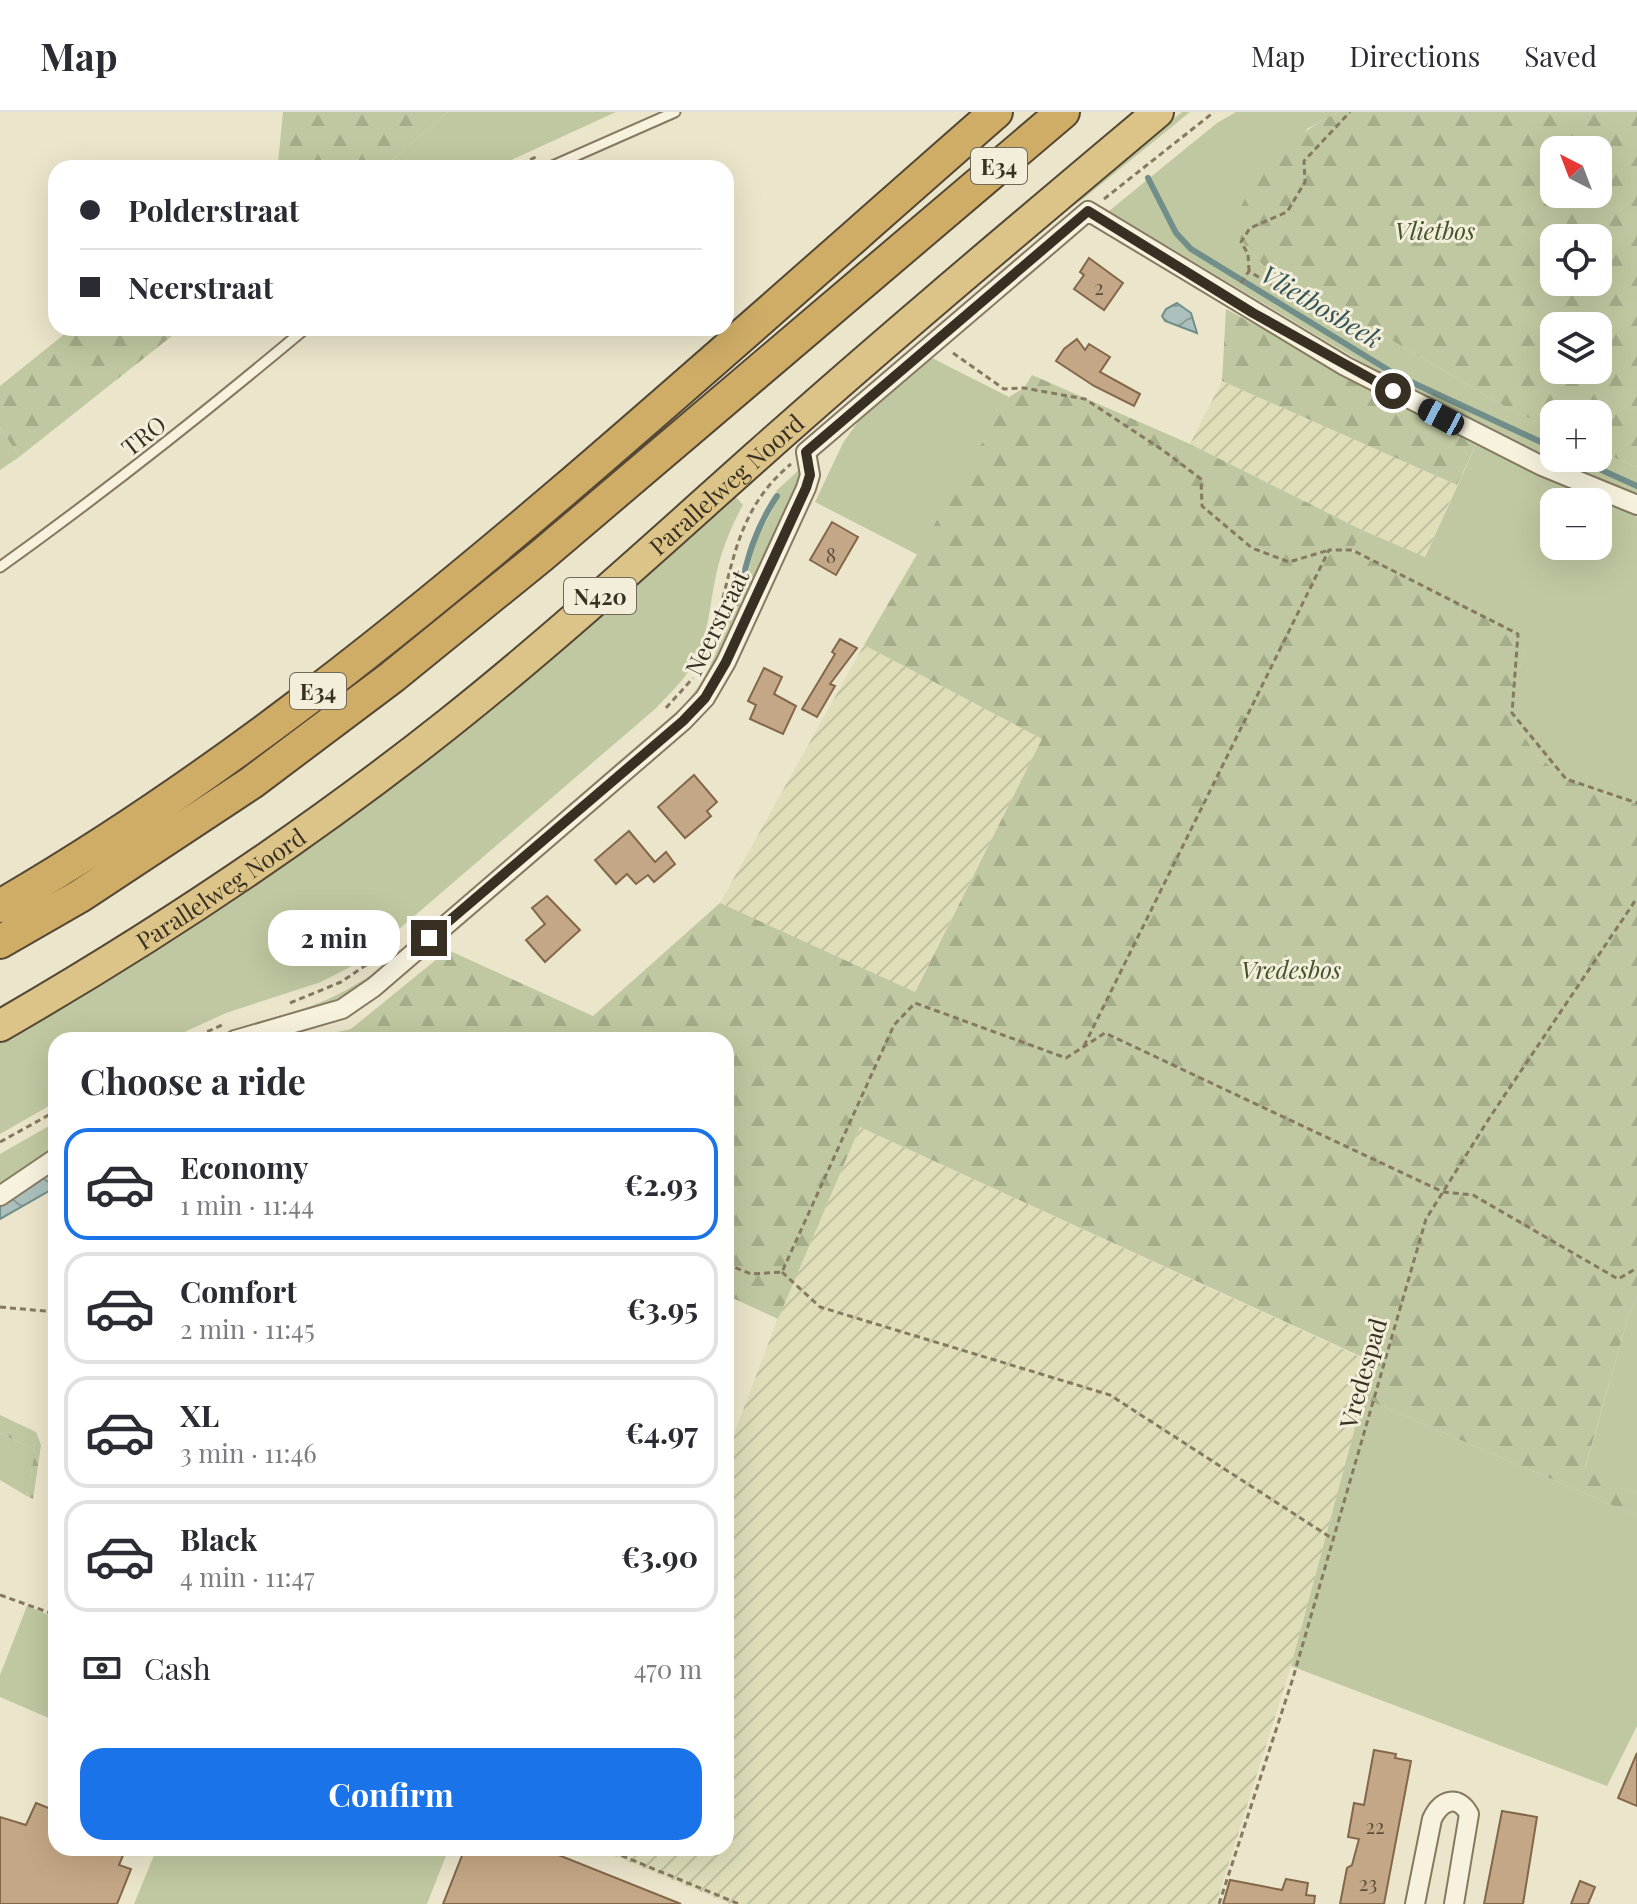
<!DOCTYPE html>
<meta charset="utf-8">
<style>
:root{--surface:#fff;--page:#f7f7f7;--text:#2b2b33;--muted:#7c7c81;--line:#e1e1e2;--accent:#1a73e8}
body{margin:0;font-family:"Playfair Display",serif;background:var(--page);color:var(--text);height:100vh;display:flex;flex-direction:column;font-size:30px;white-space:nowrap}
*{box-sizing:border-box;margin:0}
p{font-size:26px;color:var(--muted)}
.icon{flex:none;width:44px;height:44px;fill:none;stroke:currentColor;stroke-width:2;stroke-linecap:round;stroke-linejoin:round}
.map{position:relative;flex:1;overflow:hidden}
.details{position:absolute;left:48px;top:920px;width:686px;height:824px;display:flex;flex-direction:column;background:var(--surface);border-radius:24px;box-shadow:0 8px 32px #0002}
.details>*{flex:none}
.guide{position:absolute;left:48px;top:48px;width:686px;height:176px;border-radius:24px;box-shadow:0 8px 32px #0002;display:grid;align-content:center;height:176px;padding:0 32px;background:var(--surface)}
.needle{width:52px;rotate:318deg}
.buttons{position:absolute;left:1540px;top:24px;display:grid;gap:16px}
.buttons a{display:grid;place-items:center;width:72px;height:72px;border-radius:16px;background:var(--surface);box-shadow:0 8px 32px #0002;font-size:40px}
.end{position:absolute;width:36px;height:36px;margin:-18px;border:10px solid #383023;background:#fff;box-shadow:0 0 0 4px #fff}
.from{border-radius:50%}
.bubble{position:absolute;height:56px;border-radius:24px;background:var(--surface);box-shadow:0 8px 32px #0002;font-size:26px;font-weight:700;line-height:56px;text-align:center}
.car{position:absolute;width:24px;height:48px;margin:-24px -12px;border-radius:10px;box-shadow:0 0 6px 2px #0007;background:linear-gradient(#222 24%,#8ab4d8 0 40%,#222 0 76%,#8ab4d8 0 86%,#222 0)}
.guide b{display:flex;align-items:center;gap:28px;height:76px;font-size:30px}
.guide b+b{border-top:2px solid var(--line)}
.guide i{width:20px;height:20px;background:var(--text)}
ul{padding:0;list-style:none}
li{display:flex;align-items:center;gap:24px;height:112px;margin:0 16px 12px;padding:0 16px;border:4px solid var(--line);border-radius:24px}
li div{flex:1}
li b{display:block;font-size:30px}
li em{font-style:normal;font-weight:700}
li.selected{border-color:var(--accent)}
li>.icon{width:72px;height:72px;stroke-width:1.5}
h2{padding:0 32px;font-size:36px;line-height:96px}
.pay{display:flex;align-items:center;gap:20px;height:88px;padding:0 32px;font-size:30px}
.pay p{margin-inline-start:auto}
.button{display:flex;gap:16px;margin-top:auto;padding:16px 32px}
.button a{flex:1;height:92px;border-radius:24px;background:var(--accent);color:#fff;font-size:32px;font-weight:700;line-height:92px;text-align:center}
header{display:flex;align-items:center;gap:48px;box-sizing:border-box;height:112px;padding:0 40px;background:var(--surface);border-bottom:2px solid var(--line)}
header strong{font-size:38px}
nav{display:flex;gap:44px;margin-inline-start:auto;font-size:28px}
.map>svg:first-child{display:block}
.farmland{fill:url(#farmland-furrows)}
.green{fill:#bfc8a0;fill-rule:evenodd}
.forest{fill:url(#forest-firs);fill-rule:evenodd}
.water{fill:url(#water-waves);stroke:#728e8a;stroke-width:2}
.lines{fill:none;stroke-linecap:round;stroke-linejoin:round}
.stream{stroke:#728e8a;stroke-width:6}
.building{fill:#c4a786;stroke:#826749;stroke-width:2}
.service-casing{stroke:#867961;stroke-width:13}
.minor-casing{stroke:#867961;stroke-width:22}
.trunk-casing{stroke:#544734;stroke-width:34}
.motorway-casing{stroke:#544734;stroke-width:36}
.path{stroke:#867961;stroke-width:3;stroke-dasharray:6 4;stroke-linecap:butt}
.service{stroke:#f6f2de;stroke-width:9}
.minor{stroke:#f6f2de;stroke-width:18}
.trunk{stroke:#dcc488;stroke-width:30}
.motorway{stroke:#cfad67;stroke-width:32}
.route{stroke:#383023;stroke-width:10}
.labels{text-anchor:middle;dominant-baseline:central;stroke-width:6;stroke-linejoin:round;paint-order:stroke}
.number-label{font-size:20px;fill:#5b4e3c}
.shield{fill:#f3eeda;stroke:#70695a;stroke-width:2}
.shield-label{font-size:22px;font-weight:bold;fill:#383023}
.park-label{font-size:24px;font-style:italic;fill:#44522c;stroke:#f3eeda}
.street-label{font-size:24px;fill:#383023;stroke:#f3eeda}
.water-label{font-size:26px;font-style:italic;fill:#345456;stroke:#f3eeda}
</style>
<header>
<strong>Map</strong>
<nav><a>Map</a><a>Directions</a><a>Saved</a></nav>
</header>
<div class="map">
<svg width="1637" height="1792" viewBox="0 0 1637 1792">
<defs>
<pattern id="farmland-furrows" width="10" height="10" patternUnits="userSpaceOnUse" patternTransform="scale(2)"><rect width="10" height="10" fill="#dfdeb9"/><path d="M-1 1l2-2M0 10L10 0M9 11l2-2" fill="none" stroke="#c0bf9f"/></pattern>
<pattern id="forest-firs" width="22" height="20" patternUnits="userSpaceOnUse" patternTransform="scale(2)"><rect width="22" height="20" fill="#bfc8a0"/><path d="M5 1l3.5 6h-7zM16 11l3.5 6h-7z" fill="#a5ac8a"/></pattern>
<pattern id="water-waves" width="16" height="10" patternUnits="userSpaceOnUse" patternTransform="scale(2)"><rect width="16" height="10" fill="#abc0bc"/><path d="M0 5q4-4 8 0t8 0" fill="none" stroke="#8c9c98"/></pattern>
</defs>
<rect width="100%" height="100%" fill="#ebe5cb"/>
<path class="farmland" d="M 1222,269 L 1457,373 L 1425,445 L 1362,418 L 1190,332 Z
M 864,533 L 1042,627 L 914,881 L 720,791 Z
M 860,1015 L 1373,1251 L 1291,1554 L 1216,1792 L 730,1792 L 595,1736 L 726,1736 L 726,1343 L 778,1206 Z"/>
<path class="green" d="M 448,0 L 616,0 L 494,56 L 383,56 Z
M 1182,0 L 1190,0 L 1083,87 L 1059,103 L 734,383 L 743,393 C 731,414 721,440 716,463 C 710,490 709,518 698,543 C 688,565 671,580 655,597 L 377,836 L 350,855 L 321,870 L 226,901 L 167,928 L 56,928 L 56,990 L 0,1022 L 0,925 L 19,914 L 24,920 L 138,849 L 168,826 Z
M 1236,0 L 1338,0 L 1307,17 L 1239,126 L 1264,154 L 1506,295 L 1554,318 L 1554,346 L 1598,346 L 1598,339 L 1637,355 L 1637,384 L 1543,345 L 1415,282 L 1109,99 L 1217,11 Z
M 932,246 L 1009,285 L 918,443 L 815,390 L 843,331 L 859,308 Z
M 0,315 L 19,345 L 0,358 Z
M 1476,333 L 1637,405 L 1637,692 C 1593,681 1545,664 1523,622 C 1519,615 1513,607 1512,599 C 1510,579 1520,557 1525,538 L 1352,438 L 1362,418 L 1425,445 ZM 1554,390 L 1598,390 L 1598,434 L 1554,434 Z
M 799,358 L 800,370 L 702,582 L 415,833 L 349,884 L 321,896 L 250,916 L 220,928 L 208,928 C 245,912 284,905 321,890 C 339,883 355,873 371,863 L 683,594 C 710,565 721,530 732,493 L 741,493 L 755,431 L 780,384 L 776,379 Z
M 56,1010 L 56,1038 L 0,1076 L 0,1042 Z
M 1637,1185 L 1637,1381 L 1585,1357 L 1629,1202 Z
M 1363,1286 L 1637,1404 L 1637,1614 L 1607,1674 L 1291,1554 Z
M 0,1321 L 35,1338 L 27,1384 L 0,1368 Z
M 27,1494 L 56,1506 L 56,1609 L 0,1585 L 0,1563 Z
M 157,1736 L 449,1736 L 427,1792 L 134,1792 Z"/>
<path class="forest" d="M 283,0 L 448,0 L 383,56 L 270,56 L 278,50 Z
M 1338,0 L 1637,0 L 1637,355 L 1598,339 L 1598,302 L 1554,302 L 1554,318 L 1506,295 L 1264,154 L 1239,126 C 1239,118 1237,109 1239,101 C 1255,54 1296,22 1338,0 ZM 1598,38 L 1598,82 L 1554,82 L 1554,38 ZM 1598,126 L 1598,170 L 1554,170 L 1554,126 ZM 1598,214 L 1598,258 L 1554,258 L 1554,214 Z
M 1226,197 L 1476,333 L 1457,373 L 1222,269 Z
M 72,216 L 182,216 L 19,345 L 0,315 L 0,274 Z
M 1032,263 L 1190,332 L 1362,418 L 1352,439 L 1518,522 L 1525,538 C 1520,557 1511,579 1512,599 C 1513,607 1519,615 1523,622 C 1545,664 1593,681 1637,692 L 1637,1185 L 1629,1202 L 1585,1356 L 1637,1381 L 1637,1404 L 1363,1286 L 1373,1250 L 860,1015 L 778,1207 L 726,1183 L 726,928 L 301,928 L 351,917 L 448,838 L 593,904 L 720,791 L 915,880 L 1042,627 L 864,533 L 1009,285 L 1024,276 Z
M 0,1303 L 36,1320 L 41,1333 L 33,1387 L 27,1384 L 35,1338 L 0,1321 Z"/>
<path class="water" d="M 1177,191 L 1191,201 L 1197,221 L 1165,209 L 1162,204 L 1166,197 Z
M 56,1056 L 56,1075 L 0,1107 L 0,1094 Z"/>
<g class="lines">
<path class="stream" d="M 1148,66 L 1176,121 L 1191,137 L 1398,264 L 1554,336
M 1575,346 L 1637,374
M 737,491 C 747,449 752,422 777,384"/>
</g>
<path class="building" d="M 1089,146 L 1123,171 L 1104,198 L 1074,177 L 1084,163 L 1080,160 Z
M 1077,227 L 1085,238 L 1089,232 L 1110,245 L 1100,260 L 1140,282 L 1134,294 L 1094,274 L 1056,249 L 1064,237 Z
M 832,410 L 858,425 L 836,463 L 810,448 Z
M 840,527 L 857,536 L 830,572 L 835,574 L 817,605 L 802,597 L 835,542 L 832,540 Z
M 764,556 L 782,565 L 774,582 L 796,594 L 783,622 L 750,607 L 756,593 L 748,589 Z
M 694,663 L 717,690 L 707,699 L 711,704 L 685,726 L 658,695 Z
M 629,719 L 655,750 L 666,740 L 675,752 L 654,770 L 648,763 L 636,772 L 627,762 L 616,772 L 595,748 Z
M 547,784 L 580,818 L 545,850 L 526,828 L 545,812 L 532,796 Z
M 1374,1638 L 1396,1642 L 1395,1646 L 1411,1649 L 1384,1792 L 1340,1792 L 1347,1756 L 1352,1753 L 1359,1727 L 1348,1725 L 1354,1691 L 1364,1693 Z
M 1637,1641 L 1637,1694 L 1618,1686 Z
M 36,1691 L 56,1699 L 56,1736 L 126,1736 L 119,1753 L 131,1757 L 117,1792 L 0,1792 L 0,1705 L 26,1713 Z
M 1502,1699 L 1537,1705 L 1523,1792 L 1484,1792 Z
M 465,1736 L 541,1736 L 681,1792 L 443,1792 Z
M 1286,1767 L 1308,1771 L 1306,1783 L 1315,1784 L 1314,1792 L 1223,1792 L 1230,1768 L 1282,1778 Z
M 1580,1769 L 1595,1775 L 1588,1792 L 1571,1792 Z"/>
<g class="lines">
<g class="service-casing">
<path id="service" d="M 548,56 L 675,0
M 0,455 C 105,380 207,299 306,216"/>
</g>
<g class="minor-casing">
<path id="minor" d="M 235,928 L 342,897 L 374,875 L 683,609 L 705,586 L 726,550 L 806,376 L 810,363 L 806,340 L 1088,99 L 1345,254 L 1542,354 L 1637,393
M 0,1084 L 56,1046
M 1415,1792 L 1432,1707 C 1441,1688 1458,1682 1469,1702 L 1454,1792"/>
</g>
<g class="trunk-casing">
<g id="trunk">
<path id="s1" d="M 0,914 C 156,824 308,723 449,611 C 556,526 656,434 758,343 C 889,226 1024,113 1158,0"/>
</g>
</g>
<g class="motorway-casing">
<path id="motorway" d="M 0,794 C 202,677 385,531 562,380 C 708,255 851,127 996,0
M 0,830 L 80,784 L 251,671 L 392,565 L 541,444 L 1063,0"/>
</g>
<path class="path" d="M 512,56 L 538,44
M 1104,87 L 1214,0
M 1249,159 L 1248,142 L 1241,130 L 1250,116 L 1287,100 L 1305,70 L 1304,49 L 1350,0
M 1241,171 L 1249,159 L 1280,179
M 953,241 L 1004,277 L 1024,276 L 1085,287 L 1164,339 L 1201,367 L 1202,394 L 1252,436 L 1289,450 L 1329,438
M 701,553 C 734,481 724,407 791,352
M 666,596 L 693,566
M 290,891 L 341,870 L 375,847
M 189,928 L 222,913
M 1084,934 L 1329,438 L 1352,438 L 1518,522 L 1512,601 L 1566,667 L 1637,691
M 0,1030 L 56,999
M 726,1152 L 751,1162 L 782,1160 L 894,913 L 915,891 L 1066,946 L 1105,921 L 1443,1080 L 1473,1083 L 1618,1167 L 1637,1156
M 782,1160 L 820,1195 L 1110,1283 L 1333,1427
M 0,1195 L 56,1200
M 0,1483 L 56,1503
M 603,1736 L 739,1792
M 1219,1792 L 1293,1566 L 1426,1107 L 1490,1005 L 1637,786"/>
<use href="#service" class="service"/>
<use href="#minor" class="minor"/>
<use href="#trunk" class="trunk"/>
<use href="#motorway" class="motorway"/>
</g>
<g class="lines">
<path class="route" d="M 429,826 L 683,609 L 705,586 L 726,550 L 806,376 L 810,363 L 806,340 L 1088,99 L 1253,201 L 1393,279"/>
</g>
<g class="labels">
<g class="number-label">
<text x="1099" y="174">2</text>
<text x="831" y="442">8</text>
<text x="1375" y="1713">22</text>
<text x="1368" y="1770">23</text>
</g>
<g class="shield">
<rect x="971" y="36" width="56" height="36" rx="6"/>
<rect x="564" y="466" width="72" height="36" rx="6"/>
<rect x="290" y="561" width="56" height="36" rx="6"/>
</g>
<g class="shield-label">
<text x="999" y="54">E34</text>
<text x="600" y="484">N420</text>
<text x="318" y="579">E34</text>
</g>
<g class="park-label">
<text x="1435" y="118">Vlietbos</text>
<text x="1291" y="857">Vredesbos</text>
</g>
<g class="street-label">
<text transform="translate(143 323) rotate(-38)">TRO</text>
<text stroke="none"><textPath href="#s1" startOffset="908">Parallelweg Noord</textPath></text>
<text transform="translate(716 510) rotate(-64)">Neerstraat</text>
<text stroke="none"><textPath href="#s1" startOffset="260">Parallelweg Noord</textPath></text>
<text transform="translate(1362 1261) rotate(-74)">Vredespad</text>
</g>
<g class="water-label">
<text transform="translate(1322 194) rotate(31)">Vlietbosbeek</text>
</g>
</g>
</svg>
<div class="buttons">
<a><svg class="needle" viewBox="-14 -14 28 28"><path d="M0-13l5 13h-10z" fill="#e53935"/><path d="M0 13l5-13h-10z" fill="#7c7c81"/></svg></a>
<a><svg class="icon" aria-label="locate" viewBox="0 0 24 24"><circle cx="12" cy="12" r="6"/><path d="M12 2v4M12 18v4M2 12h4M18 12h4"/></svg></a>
<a><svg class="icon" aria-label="layers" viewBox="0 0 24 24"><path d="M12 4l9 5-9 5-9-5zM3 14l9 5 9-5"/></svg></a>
<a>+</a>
<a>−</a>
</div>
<i class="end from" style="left:1393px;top:279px"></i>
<i class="end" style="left:429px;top:826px"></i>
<div class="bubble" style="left:268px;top:798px;width:132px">2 min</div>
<i class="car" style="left:1441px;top:305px;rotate:298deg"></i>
<div class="guide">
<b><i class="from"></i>Polderstraat</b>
<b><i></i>Neerstraat</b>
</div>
<section class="details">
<h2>Choose a ride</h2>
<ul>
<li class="selected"><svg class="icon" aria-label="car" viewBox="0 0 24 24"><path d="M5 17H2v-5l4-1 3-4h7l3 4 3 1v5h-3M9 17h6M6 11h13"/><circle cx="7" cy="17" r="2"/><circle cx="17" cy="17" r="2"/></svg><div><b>Economy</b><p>1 min · 11:44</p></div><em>€2.93</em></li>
<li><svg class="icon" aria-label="car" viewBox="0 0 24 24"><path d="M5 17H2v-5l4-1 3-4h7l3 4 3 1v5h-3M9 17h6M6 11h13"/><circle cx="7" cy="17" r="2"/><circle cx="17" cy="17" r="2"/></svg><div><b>Comfort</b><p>2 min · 11:45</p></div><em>€3.95</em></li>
<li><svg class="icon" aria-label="car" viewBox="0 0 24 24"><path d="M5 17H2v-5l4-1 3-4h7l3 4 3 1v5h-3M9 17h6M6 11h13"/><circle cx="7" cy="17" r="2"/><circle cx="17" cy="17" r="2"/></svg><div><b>XL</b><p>3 min · 11:46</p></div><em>€4.97</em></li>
<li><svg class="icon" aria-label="car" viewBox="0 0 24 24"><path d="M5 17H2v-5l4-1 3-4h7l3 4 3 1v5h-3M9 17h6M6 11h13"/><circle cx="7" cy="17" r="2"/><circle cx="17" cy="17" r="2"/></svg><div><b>Black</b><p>4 min · 11:47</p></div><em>€3.90</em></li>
</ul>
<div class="pay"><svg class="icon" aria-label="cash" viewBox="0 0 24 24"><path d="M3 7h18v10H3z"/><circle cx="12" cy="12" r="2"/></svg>Cash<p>470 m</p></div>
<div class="button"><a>Confirm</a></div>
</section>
</div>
